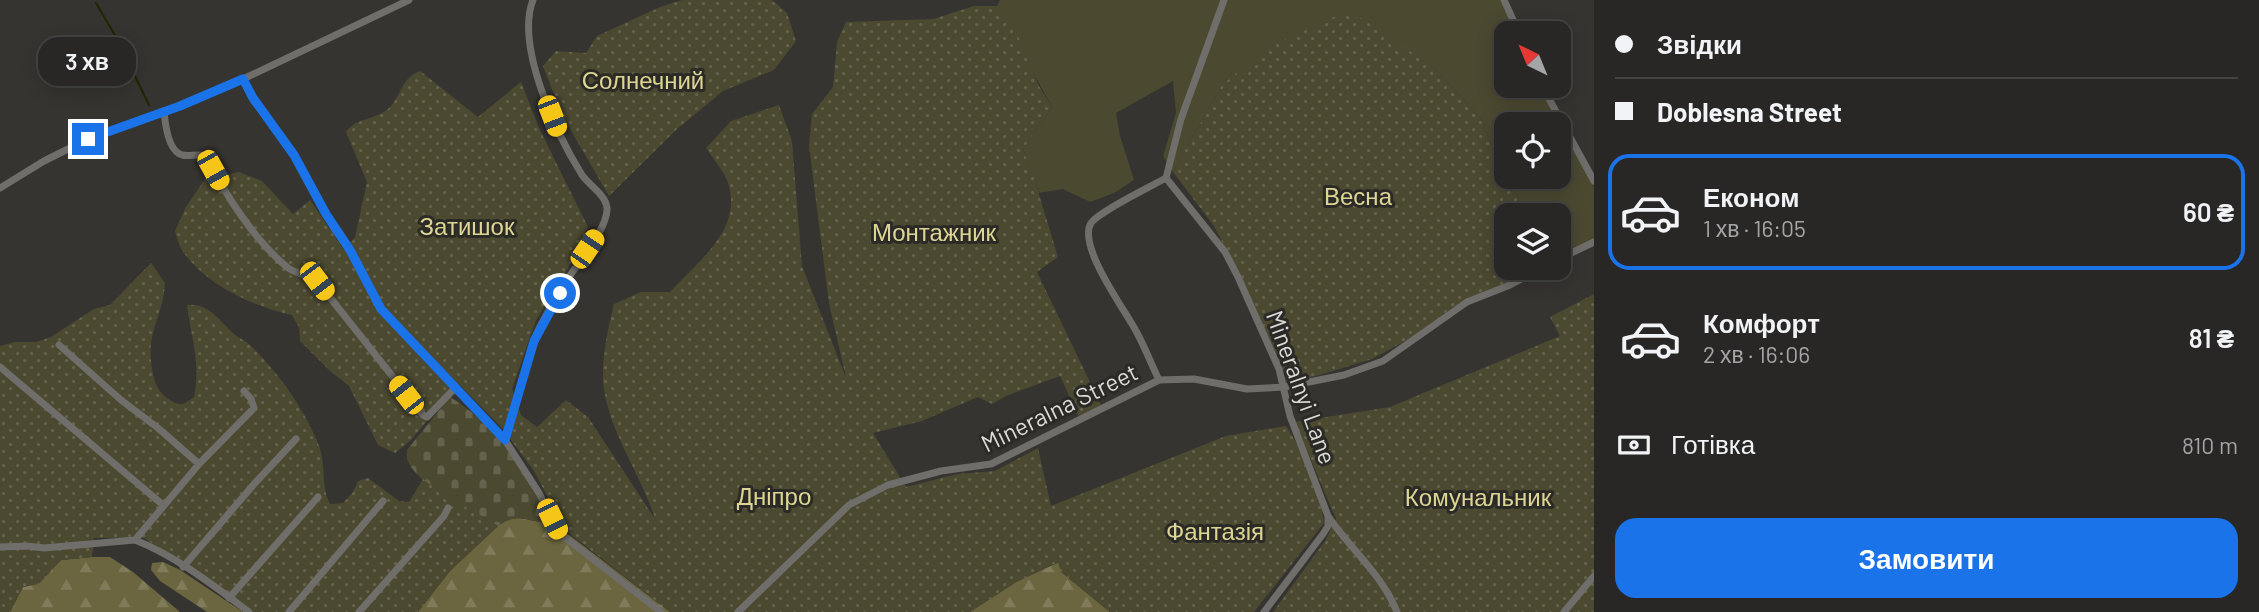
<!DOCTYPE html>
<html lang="uk">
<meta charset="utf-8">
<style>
:root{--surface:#282725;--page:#302f2d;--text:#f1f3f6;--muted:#a5a5a7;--line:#444442;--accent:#1a73e8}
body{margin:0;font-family:Barlow,sans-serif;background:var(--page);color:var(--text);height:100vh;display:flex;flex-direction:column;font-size:26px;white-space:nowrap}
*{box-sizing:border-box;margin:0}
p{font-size:23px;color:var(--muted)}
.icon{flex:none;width:38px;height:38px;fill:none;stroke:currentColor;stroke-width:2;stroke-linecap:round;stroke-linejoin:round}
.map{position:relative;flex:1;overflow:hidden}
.details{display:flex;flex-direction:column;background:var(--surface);width:665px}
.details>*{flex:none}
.guide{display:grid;align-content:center;height:154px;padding:0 21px;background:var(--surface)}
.needle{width:46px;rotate:317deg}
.buttons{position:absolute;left:1494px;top:21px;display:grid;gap:14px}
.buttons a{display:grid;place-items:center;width:77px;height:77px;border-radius:14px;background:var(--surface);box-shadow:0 4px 18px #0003,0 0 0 2px var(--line);font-size:35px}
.end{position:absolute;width:32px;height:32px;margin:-16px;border:9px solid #1a73e8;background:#fff;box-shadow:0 0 0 4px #fff}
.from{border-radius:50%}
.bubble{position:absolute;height:49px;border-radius:21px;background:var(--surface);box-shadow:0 4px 18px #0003,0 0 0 2px var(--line);font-size:23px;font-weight:600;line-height:49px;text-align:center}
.car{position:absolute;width:21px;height:42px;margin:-21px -10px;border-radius:9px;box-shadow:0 0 5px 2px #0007;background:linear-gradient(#f5c518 24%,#345 0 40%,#f5c518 0 76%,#345 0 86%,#f5c518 0)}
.guide b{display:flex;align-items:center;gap:24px;height:66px;font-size:26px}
.guide b+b{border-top:2px solid var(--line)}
.guide i{width:18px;height:18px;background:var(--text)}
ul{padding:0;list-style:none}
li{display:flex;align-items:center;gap:21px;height:116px;margin:0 14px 10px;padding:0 7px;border:4px solid transparent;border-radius:21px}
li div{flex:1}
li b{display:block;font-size:26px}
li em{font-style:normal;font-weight:600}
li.active{border-color:var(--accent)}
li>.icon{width:63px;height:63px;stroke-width:1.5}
.pay{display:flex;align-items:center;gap:18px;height:77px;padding:0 21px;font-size:26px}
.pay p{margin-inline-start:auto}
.button{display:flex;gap:14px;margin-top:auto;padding:14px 21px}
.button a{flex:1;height:80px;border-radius:21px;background:var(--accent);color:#fff;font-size:28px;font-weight:600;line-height:80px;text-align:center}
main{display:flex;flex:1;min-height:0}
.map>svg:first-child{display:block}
.green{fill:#4c4931}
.forest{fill:url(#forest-firs)}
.cemetery{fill:url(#cemetery-stones)}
.garden{fill:url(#garden-dots)}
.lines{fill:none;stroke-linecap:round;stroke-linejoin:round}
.stream{stroke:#272200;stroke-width:2}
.minor{stroke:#6f6e6a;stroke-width:7}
.route{stroke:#1a73e8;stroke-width:9}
.labels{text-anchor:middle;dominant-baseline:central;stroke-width:6;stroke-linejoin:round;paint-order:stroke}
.park-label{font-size:24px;fill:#ddd692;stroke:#2b2a27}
.street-label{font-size:24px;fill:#dbdbd8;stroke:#2b2a27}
</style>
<main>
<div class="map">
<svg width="1594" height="612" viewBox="0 0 1594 612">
<defs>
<pattern id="forest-firs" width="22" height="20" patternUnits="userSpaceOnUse" patternTransform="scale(1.75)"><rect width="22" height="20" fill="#6b663f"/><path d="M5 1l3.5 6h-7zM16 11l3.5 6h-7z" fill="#807b5a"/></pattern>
<pattern id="cemetery-stones" width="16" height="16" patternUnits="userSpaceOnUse" patternTransform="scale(1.75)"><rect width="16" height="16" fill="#4c4931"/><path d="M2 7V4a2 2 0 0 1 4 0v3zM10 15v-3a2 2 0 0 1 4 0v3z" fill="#65634e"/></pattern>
<pattern id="garden-dots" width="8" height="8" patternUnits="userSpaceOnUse" patternTransform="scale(1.75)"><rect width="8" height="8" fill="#4c4931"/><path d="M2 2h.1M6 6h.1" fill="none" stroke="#65634e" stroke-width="1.8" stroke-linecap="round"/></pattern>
</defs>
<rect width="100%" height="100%" fill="#353431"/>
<path class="green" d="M 1000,0 L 1500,0 L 1516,33 L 1507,33 L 1507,86 L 1538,86 L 1559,124 L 1507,124 L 1507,177 L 1559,177 L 1559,125 L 1594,187 L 1594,239 L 1559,256 L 1559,215 L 1531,215 L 1505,177 L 1480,117 L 1433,67 L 1222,85 L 1173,172 L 1163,156 L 1176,113 L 1173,81 L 1116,113 L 1120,136 L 1134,180 L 1114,193 L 1090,202 L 1063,189 L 1039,193 L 1023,149 L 1052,107 L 997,6 Z"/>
<path class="forest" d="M 519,518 L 540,522 L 547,518 L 670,612 L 418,612 L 450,571 L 498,526 L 508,519 Z
M 92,557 L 110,557 L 133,572 L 180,612 L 10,612 L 23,587 L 39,583 L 61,560 Z
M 163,562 L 180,570 L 243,612 L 207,612 L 160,581 L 151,570 L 152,563 Z
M 1059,562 L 1061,572 L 1110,612 L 970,612 L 1016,582 Z"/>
<path class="cemetery" d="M 450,397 C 495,424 527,471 547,518 L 540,522 C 522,518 514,515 498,526 C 475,511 418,487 408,461 C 406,458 407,454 407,450 Z"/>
<path class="garden" d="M 682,0 L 772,0 L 787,13 L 796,41 L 774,70 L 723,91 L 676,130 L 609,196 L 562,115 L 543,66 L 556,51 L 586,53 L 597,36 L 660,7 Z
M 974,6 L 997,6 L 1015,29 L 1039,86 L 1052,107 L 1023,149 L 1035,181 L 1058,257 L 1037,272 L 1101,405 L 1079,417 L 1060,376 L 1006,396 L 992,404 L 978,397 L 922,421 L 873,433 L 906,487 L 957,474 L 995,471 L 1038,448 L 1051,506 L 1226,436 L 1286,426 C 1305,455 1319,488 1324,523 L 1254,612 L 1110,612 L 1061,572 L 1058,562 L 1016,582 L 970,612 L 670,612 L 565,530 L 534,471 L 502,428 L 458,383 L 411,440 L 395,453 L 378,445 L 349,386 L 329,370 L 300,341 L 299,327 L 292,315 C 252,306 208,286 183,252 C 179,246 177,238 175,231 L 186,207 L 205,179 L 239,172 L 262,181 L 293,214 L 310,200 L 344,250 L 355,237 L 367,182 L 346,132 C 356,117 377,120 389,108 C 402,95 401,78 420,71 L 478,117 L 521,82 L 539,128 L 588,227 L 568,268 L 536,320 L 512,389 L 521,415 L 537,427 L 566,400 L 588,417 L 655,519 C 642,476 611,436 604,389 C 600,364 608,329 614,304 L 641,292 L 670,292 C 697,262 741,232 729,186 C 726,173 713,159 706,148 L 731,121 L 779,105 L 792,141 L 802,266 L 846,378 L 829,303 L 809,146 L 812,114 L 833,87 L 837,42 L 846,22 L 933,19 Z
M 1349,10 L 1433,67 L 1480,117 L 1505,177 L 1531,215 L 1507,215 L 1507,268 L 1539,268 L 1452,308 L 1409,339 L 1372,359 L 1320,375 L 1286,383 L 1255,307 L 1214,226 L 1173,172 L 1222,85 L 1269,47 Z
M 151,263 L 165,283 C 163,319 144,332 153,374 C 155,385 160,394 170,400 C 180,407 185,404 194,397 C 201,364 191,337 187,305 C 210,303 220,322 235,335 C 241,339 248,342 253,348 C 280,375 305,410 319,446 C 326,464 321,487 330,504 L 343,503 L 353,492 L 358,481 L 368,478 L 399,501 L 409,502 L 423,479 C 446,498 473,510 498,526 L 450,571 L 418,612 L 253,612 L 144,538 L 94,538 L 92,557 L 61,560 L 39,584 L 23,587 L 10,612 L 0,612 L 0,346 L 15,342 L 36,342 L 51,337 L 94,309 L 110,305 Z
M 1594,294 L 1594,612 L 1273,612 L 1325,541 L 1336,519 L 1295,422 L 1390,407 L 1560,336 L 1550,317 Z"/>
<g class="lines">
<path class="stream" d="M 96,3 L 116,37 L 149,105"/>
<path class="minor" d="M 1504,0 L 1519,33
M 243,79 L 252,98 L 294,155 L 335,230 L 350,250 L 381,309 L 505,440 L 539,493 L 558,532 L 661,612
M 1542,86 L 1594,181
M 164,111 C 165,123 168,151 182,155 C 190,157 197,153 206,156 C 224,193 255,241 287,267 C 296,275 307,273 317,281 L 423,415 L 427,417 L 456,387
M 1166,178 L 1225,252 L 1238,277 L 1279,369 L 1290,416 L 1328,516 C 1350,549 1382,574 1397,612
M 0,188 L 44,161 L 88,139 L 180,106 L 243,79 L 409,0
M 1559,259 L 1594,242
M 59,345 L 121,400 L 158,428 L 199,464
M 0,367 L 163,505
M 1159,380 C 1151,364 1145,347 1136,331 C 1125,310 1077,246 1091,223 C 1100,211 1150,187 1166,178 L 1181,119 L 1224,0
M 505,440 C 512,416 518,392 526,368 C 530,357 532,344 537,333 C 546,314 558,295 569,277 C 580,260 608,228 607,208 C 606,195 589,185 582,175 C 557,135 515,46 533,0
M 135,540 L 199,464 L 254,408 L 251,399 L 244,391
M 0,547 L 27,546 L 44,548 L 135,540 C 176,556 214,586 249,612
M 183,567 L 255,483 L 296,439
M 229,598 L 318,497
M 289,612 L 383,501
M 359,612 L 444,516 L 448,508
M 738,612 L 849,505 L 888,485 L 941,471 L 991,464 L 1159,380 L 1194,379 L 1247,389 L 1284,387 L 1344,375 L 1383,361 L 1467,302 L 1510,285 L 1542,268
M 1264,612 L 1323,534 L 1328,526 L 1328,517
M 1564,612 L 1594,576"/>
</g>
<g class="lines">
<path class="route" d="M 88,139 L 180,106 L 243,79 L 253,98 L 294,155 L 326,214 L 350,250 L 381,309 L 505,440 L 534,341 L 560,293"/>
</g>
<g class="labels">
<g class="park-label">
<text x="643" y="79">Солнечний</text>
<text x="1358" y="195">Весна</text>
<text x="467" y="225">Затишок</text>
<text x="934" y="231">Монтажник</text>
<text x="774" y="495">Дніпро</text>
<text x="1478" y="496">Комунальник</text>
<text x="1215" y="530">Фантазія</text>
</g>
<g class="street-label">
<text transform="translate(1302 387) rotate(70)">Mineralnyi Lane</text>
<text transform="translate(1059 407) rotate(-26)">Mineralna Street</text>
</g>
</g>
</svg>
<div class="buttons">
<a><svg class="needle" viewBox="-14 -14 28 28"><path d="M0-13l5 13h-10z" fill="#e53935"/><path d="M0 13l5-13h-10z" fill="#a5a5a7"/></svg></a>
<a><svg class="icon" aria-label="locate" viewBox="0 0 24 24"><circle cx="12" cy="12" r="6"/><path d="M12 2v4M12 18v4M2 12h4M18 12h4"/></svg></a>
<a><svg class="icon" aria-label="layers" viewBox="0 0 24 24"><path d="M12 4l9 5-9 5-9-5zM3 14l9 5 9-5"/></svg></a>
</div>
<i class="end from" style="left:560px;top:293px"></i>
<i class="end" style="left:88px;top:139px"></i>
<div class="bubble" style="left:38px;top:37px;width:98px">3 хв</div>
<i class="car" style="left:552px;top:116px;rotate:159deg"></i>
<i class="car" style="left:213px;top:170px;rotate:151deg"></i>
<i class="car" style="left:587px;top:249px;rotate:34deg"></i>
<i class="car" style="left:317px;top:281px;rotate:143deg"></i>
<i class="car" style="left:406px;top:395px;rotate:322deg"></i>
<i class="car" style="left:552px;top:519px;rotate:154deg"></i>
</div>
<section class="details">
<div class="guide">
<b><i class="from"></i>Звідки</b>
<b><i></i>Doblesna Street</b>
</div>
<ul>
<li class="active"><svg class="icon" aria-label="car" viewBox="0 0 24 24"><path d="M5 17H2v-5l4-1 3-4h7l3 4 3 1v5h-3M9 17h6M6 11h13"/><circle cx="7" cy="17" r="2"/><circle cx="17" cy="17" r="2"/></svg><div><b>Економ</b><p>1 хв · 16:05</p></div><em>60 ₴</em></li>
<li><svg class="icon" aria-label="car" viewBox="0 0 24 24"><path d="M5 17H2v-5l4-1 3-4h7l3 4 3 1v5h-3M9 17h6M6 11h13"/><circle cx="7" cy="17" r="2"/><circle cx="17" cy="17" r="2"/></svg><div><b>Комфорт</b><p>2 хв · 16:06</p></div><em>81 ₴</em></li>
</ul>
<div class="pay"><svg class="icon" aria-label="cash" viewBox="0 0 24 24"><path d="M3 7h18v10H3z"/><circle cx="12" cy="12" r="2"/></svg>Готівка<p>810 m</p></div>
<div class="button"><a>Замовити</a></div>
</section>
</main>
